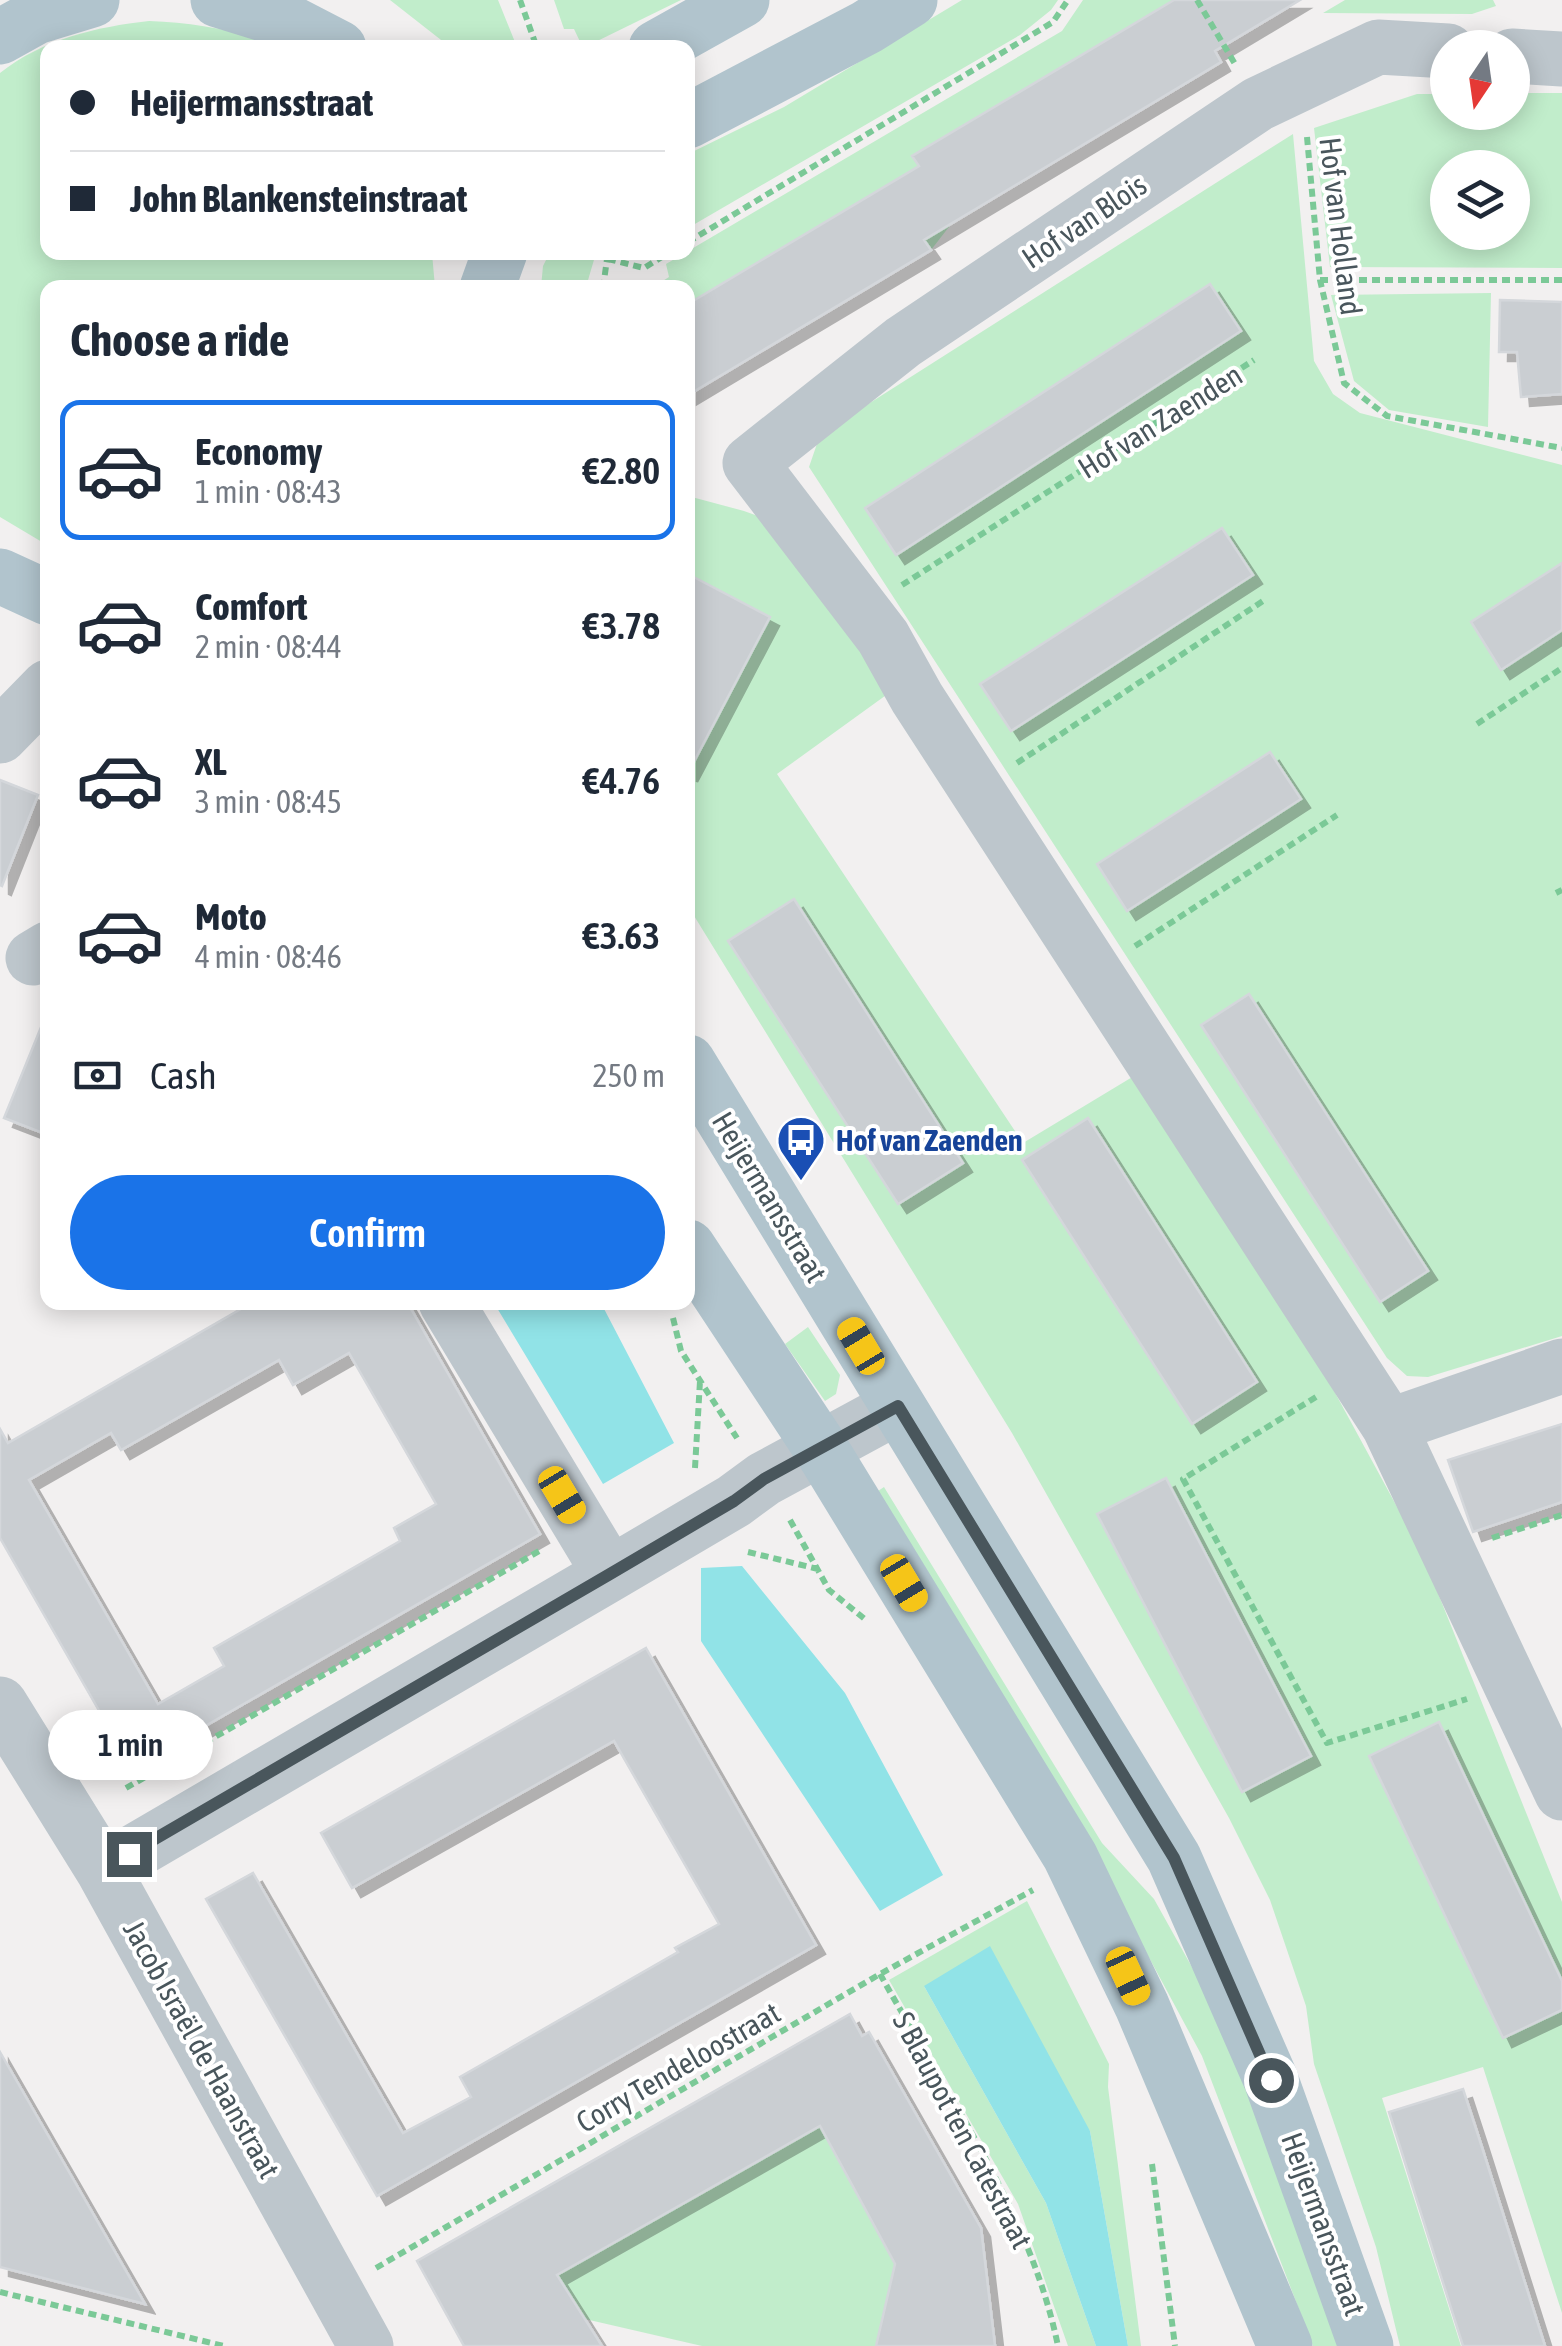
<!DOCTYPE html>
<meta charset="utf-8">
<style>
:root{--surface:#fff;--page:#f2f2f3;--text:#1f2937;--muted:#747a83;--line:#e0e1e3;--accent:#1a73e8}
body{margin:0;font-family:"Asap Condensed",sans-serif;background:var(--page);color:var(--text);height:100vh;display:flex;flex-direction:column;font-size:38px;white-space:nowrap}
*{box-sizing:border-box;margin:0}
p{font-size:32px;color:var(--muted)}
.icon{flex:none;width:55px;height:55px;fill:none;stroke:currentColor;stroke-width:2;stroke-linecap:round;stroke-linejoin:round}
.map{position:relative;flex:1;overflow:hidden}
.panel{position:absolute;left:40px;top:280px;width:655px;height:1030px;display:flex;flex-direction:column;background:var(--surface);border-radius:20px;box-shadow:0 5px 25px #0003}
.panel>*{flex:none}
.hud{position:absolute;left:40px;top:40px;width:655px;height:220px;border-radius:20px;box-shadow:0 5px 25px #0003;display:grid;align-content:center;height:220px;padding:0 30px;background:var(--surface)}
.needle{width:65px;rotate:193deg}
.fabs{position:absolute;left:1430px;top:30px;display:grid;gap:20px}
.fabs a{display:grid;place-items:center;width:100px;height:100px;border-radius:50%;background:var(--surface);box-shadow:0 5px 25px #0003;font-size:50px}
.end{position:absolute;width:45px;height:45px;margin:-22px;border:12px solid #49565c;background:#fff;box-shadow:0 0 0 5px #fff}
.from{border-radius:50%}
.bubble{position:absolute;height:70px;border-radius:35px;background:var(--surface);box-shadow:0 5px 25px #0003;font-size:32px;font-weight:600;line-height:70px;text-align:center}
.car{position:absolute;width:30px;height:60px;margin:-30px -15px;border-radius:12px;box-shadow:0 0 8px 2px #0007;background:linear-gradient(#f5c518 24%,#345 0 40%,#f5c518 0 76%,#345 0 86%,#f5c518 0)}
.hud b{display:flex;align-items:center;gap:35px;height:95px;font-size:38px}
.hud b+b{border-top:2px solid var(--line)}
.hud i{width:25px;height:25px;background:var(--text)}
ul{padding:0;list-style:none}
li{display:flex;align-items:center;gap:30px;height:140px;margin:0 20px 15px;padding:0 10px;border:5px solid transparent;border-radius:20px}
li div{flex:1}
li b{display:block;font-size:38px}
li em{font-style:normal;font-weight:600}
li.selected{border-color:var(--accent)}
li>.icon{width:90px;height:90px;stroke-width:1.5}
h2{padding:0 30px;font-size:45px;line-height:120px}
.pay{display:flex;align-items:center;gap:25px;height:110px;padding:0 30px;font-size:38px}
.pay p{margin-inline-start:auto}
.action{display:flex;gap:20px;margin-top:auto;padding:20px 30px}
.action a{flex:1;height:115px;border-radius:60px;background:var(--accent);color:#fff;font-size:40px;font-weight:600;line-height:115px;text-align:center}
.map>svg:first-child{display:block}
.green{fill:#c1edcb;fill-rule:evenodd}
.water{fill:#91e3e7}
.building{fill:#caced2;stroke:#d4d7db;stroke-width:2.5;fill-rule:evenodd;filter:url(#shadow)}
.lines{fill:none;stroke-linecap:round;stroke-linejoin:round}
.path{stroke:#7bc997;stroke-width:6;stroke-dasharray:8 5;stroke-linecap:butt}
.minor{stroke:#bdc6cc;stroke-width:55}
.major{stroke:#b1c4cd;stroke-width:55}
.route{stroke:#49565c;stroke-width:12}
.labels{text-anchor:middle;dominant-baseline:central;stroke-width:8;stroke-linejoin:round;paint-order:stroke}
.street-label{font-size:30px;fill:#49565c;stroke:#fff}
.transit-label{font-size:30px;font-weight:bold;fill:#164399;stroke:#fff;text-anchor:start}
</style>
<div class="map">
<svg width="1562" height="2346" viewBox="0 0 1562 2346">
<defs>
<filter id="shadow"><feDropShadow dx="9" dy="9" stdDeviation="0" flood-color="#0004"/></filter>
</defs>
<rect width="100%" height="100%" fill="#f2f0f0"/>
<path class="green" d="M 390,0 L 498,0 L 517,47 L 450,47 Z
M 554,0 L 681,0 L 583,48 L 574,29 L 564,29 Z
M 962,0 L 1058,0 L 1051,10 L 1020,35 L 688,228 L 688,154 L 784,107 Z
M 1083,0 L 1174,0 L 913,155 L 952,223 L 931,250 L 890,183 L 688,305 L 688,288 L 652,288 L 669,277 L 666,264 L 1062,31 Z
M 1345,0 L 1493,0 L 1496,6 L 1472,14 L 1323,13 Z
M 149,21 C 195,23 235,29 277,47 L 48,48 L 48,252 L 432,253 L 435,287 L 48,288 L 47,545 L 0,517 L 0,73 C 43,39 96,27 149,21 Z
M 1513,93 L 1562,93 L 1562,268 L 1330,267 L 1314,128 L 1417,94 L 1447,94 L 1448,112 L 1512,112 ZM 1448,168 L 1512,168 L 1512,232 L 1448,232 Z
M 1293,134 L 1314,361 L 1333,394 L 1360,413 L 1562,465 L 1562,1336 L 1428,1377 L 1407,1376 L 1387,1358 L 809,467 L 819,438 L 854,413 Z
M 550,252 L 596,253 L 586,287 L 541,287 L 543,266 Z
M 1491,293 L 1488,427 L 1389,410 L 1354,381 L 1331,295 Z
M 688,496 L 744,511 L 780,524 L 889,693 L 777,774 L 1023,1143 L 1134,1076 L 1327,1378 L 1421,1551 L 1562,1902 L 1562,2313 L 1483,2067 L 1382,2098 L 1461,2346 L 1400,2346 L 1376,2247 L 1314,2064 L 1306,2006 L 1270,1900 L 1229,1818 L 1012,1433 L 688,906 Z
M 808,1327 L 840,1375 L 836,1394 L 825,1401 L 785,1344 Z
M 884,1487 L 1102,1843 L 1154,1899 L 1237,2048 L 1346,2346 L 1313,2346 L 1202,2056 L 1046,1766 L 878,1491 Z
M 1027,1901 L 1109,2064 L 1108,2087 L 1141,2346 L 1128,2346 L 1090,2131 L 924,1986 L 1046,2203 L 1096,2346 L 1068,2346 L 1018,2204 L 889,1980 Z
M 820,2126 L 895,2264 L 876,2346 L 702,2346 L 585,2319 L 557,2275 Z"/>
<path class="water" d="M 494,1303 L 601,1303 L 674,1443 L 603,1484 Z
M 742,1566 L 845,1693 L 943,1875 L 880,1911 L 701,1641 L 701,1568 Z
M 990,1946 L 1090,2131 L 1128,2346 L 1096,2346 L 1046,2203 L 924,1986 Z"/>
<path class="building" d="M 1174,0 L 1300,0 L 1215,51 L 1221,62 L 924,240 L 931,250 L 688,395 L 688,304 L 919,166 L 912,156 Z
M 1210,284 L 1241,331 L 896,555 L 865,508 Z
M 1500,300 L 1562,302 L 1562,394 L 1521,397 L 1517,352 L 1499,352 Z
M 1222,528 L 1253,575 L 1011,731 L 980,684 Z
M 1562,563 L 1562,630 L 1501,670 L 1471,622 Z
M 688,574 L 770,617 L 688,773 Z
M 1270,752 L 1301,799 L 1127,911 L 1097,864 Z
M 0,780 L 38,795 L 2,886 L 0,885 Z
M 794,899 L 963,1163 L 898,1204 L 728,941 Z
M 1249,994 L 1428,1271 L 1380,1302 L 1201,1025 Z
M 46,1015 L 48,1015 L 48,1135 L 4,1118 Z
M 1088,1118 L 1257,1382 L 1192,1424 L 1022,1160 Z
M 253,1302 L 407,1302 L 540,1534 L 132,1768 L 0,1538 L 0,1429 L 8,1443 ZM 349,1353 L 436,1504 L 394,1528 L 400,1541 L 214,1648 L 224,1666 L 158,1704 L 29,1480 L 111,1433 L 121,1450 L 279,1360 L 293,1385 Z
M 1562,1424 L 1562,1502 L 1473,1532 L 1448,1460 Z
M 1166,1478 L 1311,1756 L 1242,1792 L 1097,1514 Z
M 646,1648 L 816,1945 L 377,2196 L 206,1899 L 253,1873 L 403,2133 L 471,2097 L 460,2077 L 678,1952 L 675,1948 L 719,1924 L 614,1741 L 352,1888 L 321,1833 Z
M 1439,1722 L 1562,1981 L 1562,2010 L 1503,2038 L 1369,1756 Z
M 850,2014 L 862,2036 L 869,2032 L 981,2228 L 995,2346 L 876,2346 L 895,2264 L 820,2126 L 557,2275 L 602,2346 L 464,2346 L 417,2261 Z
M 0,2052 L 145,2304 L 0,2267 Z
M 1463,2089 L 1479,2138 L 1545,2346 L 1463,2346 L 1389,2112 Z"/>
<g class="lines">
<path class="path" d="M 520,0 L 537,48
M 1197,0 L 1235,64
M 1307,137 L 1320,280 L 1344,383 L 1387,416 L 1562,448
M 688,242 L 1053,22 L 1068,0
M 608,259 L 644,268 L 670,252
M 1320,280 L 1562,280
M 603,288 L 608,252
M 902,585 L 1254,360
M 1477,724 L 1562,668
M 1017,763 L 1263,601
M 1556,893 L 1562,890
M 1135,946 L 1337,815
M 673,1318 L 681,1351 L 737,1438
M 1316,1397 L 1183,1479 L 1327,1743 L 1467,1699
M 695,1468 L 700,1381
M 790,1520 L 829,1590 L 866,1620
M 1492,1538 L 1562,1515
M 748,1552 L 818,1569
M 126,1788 L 541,1550
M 880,1974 C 945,2091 1031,2214 1058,2346
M 1152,2164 L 1175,2346
M 376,2268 L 880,1974 L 1033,1890
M 0,2292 L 224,2346"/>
<path class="minor" d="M 1448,51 L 1378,47 L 1258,104 L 903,342 L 750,463 L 883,637 L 917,698 L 1389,1426 L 1562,1793
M 1512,56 L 1562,59
M 0,736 L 48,687
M 33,958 L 48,949
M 446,1302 L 610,1574
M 1389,1426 L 1562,1366
M 0,1704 L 103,1870 L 366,2346
M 103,1870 L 610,1574 L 734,1501 L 764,1479 L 897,1407"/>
<path class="major" d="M 218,0 L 289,22 L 339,48
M 0,37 L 36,17 L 92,0
M 656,48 L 742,0
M 688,121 L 867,27 L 910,0
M 487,288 L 500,252
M 0,576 L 48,598
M 688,1062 L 1174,1858 L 1271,2080 L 1366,2346
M 688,1247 L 820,1447 L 1070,1856 L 1142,2006 L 1285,2346"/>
</g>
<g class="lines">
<path class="route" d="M 129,1854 L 610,1574 L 734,1501 L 764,1479 L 898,1406 L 1174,1858 L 1271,2080"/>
</g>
<defs>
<g id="bus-pin" transform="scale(2.5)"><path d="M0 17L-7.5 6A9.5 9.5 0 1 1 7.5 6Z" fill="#1a4fb4" stroke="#fff"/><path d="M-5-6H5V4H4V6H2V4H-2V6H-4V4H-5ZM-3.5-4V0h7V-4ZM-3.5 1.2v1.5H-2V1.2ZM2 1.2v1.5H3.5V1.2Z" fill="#fff"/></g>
</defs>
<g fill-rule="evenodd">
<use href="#bus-pin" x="801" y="1140"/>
</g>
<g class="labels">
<g class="street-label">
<text transform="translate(1084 221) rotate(-34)">Hof van Blois</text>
<text transform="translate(1341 226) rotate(83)">Hof van Holland</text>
<text transform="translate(1160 421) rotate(-32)">Hof van Zaenden</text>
<text transform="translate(770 1197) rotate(59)">Heijermansstraat</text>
<text transform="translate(202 2049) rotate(61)">Jacob Israël de Haanstraat</text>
<text transform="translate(678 2067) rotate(-30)">Corry Tendeloostraat</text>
<text transform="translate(963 2130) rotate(62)">S Blaupot ten Catestraat</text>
<text transform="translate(1324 2224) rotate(70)">Heijermansstraat</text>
</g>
<g class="transit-label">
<text x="836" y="1140">Hof van Zaenden</text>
</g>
</g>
</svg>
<div class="fabs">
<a><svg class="needle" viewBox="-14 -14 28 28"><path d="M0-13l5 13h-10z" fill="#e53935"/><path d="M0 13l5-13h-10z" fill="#747a83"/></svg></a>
<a><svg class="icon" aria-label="layers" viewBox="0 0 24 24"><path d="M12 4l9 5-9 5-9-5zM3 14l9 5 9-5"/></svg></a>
</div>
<i class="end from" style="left:1271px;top:2080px"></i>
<i class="end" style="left:129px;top:1854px"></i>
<div class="bubble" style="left:48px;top:1710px;width:165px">1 min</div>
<i class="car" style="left:861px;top:1346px;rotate:329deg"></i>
<i class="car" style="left:562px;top:1495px;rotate:149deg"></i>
<i class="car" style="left:904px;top:1583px;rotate:149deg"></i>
<i class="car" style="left:1128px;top:1976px;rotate:155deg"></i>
<div class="hud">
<b><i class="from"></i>Heijermansstraat</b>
<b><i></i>John Blankensteinstraat</b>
</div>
<section class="panel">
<h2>Choose a ride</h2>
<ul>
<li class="selected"><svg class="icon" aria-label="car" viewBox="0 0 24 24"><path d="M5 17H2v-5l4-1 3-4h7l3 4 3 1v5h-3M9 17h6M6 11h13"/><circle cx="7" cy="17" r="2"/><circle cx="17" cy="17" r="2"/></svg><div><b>Economy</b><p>1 min · 08:43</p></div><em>€2.80</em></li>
<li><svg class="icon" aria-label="car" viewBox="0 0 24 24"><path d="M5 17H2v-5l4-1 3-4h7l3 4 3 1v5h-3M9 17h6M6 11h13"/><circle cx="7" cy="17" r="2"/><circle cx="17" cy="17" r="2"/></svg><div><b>Comfort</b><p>2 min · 08:44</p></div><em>€3.78</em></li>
<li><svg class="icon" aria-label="car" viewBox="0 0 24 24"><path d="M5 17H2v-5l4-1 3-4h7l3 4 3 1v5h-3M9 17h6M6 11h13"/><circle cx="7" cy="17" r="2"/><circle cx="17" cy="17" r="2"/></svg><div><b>XL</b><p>3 min · 08:45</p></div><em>€4.76</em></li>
<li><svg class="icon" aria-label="car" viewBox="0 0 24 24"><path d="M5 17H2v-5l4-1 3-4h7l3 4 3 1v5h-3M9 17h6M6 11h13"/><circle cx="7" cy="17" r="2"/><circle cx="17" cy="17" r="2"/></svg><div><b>Moto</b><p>4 min · 08:46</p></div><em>€3.63</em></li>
</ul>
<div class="pay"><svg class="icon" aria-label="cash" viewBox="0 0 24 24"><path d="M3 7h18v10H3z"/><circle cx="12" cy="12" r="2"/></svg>Cash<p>250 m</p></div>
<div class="action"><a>Confirm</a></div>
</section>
</div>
